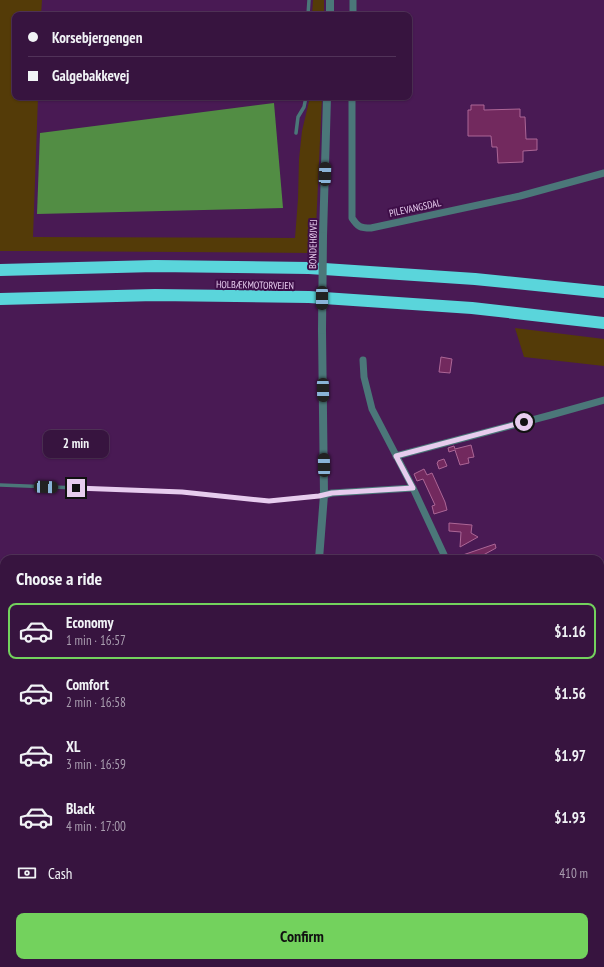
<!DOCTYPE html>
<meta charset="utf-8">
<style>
:root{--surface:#37143f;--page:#42214a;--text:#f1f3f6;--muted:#aa9eb0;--line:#513359;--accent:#73d25d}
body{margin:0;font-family:"PT Sans Narrow",sans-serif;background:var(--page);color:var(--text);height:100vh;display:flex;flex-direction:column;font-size:15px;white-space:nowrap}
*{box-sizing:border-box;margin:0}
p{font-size:13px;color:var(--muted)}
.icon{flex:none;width:22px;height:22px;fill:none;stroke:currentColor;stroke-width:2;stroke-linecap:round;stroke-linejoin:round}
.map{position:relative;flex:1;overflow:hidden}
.panel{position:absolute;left:0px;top:555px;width:604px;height:412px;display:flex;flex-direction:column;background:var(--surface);border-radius:12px 12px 0 0;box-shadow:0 1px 3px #0004,0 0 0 1px var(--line)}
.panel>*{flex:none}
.banner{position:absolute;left:12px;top:12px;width:400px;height:88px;border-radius:8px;box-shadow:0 1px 3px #0004,0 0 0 1px var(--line);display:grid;align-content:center;height:88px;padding:0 16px;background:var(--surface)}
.end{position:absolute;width:18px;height:18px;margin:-9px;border:5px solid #e7ccee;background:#111;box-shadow:0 0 0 2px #111}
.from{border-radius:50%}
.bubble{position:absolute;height:28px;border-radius:8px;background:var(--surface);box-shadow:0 1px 3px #0004,0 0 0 1px var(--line);font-size:13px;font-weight:700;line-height:28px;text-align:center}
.car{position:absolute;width:12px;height:24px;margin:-12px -6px;border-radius:5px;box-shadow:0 0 3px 1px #0007;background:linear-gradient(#222 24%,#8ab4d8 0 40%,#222 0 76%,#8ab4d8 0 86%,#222 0)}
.banner b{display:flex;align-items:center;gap:14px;height:38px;font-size:15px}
.banner b+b{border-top:1px solid var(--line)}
.banner i{width:10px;height:10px;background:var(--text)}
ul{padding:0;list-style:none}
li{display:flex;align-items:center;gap:12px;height:56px;margin:0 8px 6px;padding:0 8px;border:2px solid transparent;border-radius:8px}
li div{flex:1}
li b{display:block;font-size:15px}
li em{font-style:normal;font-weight:700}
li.current{border-color:var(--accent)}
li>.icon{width:36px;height:36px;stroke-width:1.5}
h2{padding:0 16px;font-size:18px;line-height:48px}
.pay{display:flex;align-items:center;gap:10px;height:44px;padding:0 16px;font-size:15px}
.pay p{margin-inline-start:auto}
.primary-button{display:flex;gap:8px;margin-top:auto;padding:8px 16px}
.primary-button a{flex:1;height:46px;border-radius:8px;background:var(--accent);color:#111;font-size:16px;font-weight:700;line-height:46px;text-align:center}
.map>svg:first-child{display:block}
.green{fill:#543b08}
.water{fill:#528d44}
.building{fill:#72295e;stroke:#ac6696}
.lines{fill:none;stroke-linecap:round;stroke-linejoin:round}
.service{stroke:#4b7779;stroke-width:3.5}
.minor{stroke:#4b7779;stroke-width:7}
.tertiary{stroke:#4b7779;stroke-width:8}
.motorway{stroke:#5ad5db;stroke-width:12}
.tertiary-bridge{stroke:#4b7779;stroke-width:8}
.route{stroke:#e7ccee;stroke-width:5}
.labels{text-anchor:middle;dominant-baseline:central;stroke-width:4;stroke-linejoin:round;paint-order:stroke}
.street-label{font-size:10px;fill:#e7ccee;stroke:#3e0e48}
</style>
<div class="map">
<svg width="604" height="967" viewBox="0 0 604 967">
<rect width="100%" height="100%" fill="#491a54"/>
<path class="green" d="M 0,0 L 42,0 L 41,15 L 15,15 L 15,97 L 38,97 L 33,237 L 295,238 L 298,199 L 299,159 L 302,131 L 310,97 L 322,97 L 316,227 L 311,253 L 29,251 L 0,251 Z
M 313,0 L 324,0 L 324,15 L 312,15 Z
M 515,328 L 604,339 L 604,366 L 524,357 Z"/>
<path class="water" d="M 274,103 L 283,208 L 37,214 L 40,133 Z"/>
<path class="building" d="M 471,105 L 484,105 L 484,110 L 520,109 L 520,117 L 525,117 L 526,139 L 537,139 L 537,150 L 523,151 L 523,162 L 498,163 L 497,147 L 492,147 L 491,136 L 468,136 L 468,110 L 471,110 Z
M 441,357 L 452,359 L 450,373 L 439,372 Z
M 471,445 L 474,457 L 468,458 L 469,463 L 460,465 L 455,450 L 449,452 L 448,448 L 454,446 L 455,449 Z
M 444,459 L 447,466 L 439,469 L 437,463 L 438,462 L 438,461 Z
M 424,469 L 427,475 L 432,473 L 445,502 L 447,510 L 434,514 L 432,506 L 435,505 L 423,479 L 417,481 L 414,474 Z
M 449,523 L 472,525 L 471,533 L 478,537 L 460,547 L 461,532 L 449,531 Z
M 495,544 L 496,548 L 476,559 L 454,559 L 454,558 Z"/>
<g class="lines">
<path class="service" d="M 308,15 L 309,0
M 296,133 L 298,117 L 304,107 L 306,97
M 0,485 L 182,492 L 269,501 L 324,495
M 600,898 L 601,887 L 604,883
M 420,963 L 438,967
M 268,967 L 269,963
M 454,967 L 460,963"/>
<path class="minor" d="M 353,15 L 353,0
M 352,97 L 352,218 C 358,227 360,228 371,228 L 520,196 L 604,173
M 363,360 L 364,377 L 372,409 L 413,488 L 446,559
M 396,456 L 551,415 L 604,400
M 324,495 L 332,493 L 413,488
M 600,766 L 604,765
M 510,967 L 511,963"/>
<path class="tertiary" d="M 330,15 L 330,0
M 323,236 L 327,97
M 319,559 L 324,495 L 322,330
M 228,967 L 229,963"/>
<path class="motorway" d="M 0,270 L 155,266 L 309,268 L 475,279 L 604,292
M 0,299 L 155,295 L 309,297 L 472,308 L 604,323"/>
<path class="tertiary-bridge" d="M 322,330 L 323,236"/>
</g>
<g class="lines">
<path class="route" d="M 76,488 L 182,492 L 269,501 L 319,496 L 332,493 L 413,488 L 396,456 L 524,422"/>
</g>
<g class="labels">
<g class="street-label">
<text transform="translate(415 208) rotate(-12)">PILEVANGSDAL</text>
<text transform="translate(313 244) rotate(-89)">BONDEHØJVEJ</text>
<text transform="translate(255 285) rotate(1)">HOLBÆKMOTORVEJEN</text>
</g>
</g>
</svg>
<i class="end from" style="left:524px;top:422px"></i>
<i class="end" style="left:76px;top:488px"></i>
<div class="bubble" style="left:43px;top:430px;width:66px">2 min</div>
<i class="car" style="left:325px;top:174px;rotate:2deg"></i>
<i class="car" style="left:322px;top:298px;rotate:180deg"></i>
<i class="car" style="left:323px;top:390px;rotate:179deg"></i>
<i class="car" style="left:324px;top:465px;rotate:359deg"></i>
<i class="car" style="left:46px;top:487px;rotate:92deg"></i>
<div class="banner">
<b><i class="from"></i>Korsebjergengen</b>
<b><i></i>Galgebakkevej</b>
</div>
<section class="panel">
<h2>Choose a ride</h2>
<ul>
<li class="current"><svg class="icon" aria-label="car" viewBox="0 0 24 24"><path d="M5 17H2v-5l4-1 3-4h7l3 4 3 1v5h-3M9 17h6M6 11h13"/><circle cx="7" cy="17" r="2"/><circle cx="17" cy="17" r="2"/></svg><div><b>Economy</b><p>1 min · 16:57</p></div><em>$1.16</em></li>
<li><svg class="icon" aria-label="car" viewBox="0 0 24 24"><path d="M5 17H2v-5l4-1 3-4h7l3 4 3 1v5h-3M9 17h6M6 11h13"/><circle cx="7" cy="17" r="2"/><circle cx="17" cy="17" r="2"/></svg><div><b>Comfort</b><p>2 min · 16:58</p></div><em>$1.56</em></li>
<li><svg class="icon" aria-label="car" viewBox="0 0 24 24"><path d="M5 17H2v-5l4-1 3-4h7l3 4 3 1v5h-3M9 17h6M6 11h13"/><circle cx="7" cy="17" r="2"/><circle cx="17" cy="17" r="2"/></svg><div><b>XL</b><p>3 min · 16:59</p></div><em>$1.97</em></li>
<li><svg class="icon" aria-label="car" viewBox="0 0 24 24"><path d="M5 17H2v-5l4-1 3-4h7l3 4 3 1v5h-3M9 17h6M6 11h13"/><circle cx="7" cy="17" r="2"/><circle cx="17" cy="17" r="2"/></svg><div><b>Black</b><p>4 min · 17:00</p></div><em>$1.93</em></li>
</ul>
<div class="pay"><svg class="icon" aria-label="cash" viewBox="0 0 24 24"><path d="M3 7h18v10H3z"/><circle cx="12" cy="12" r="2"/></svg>Cash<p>410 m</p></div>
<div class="primary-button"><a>Confirm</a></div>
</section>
</div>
